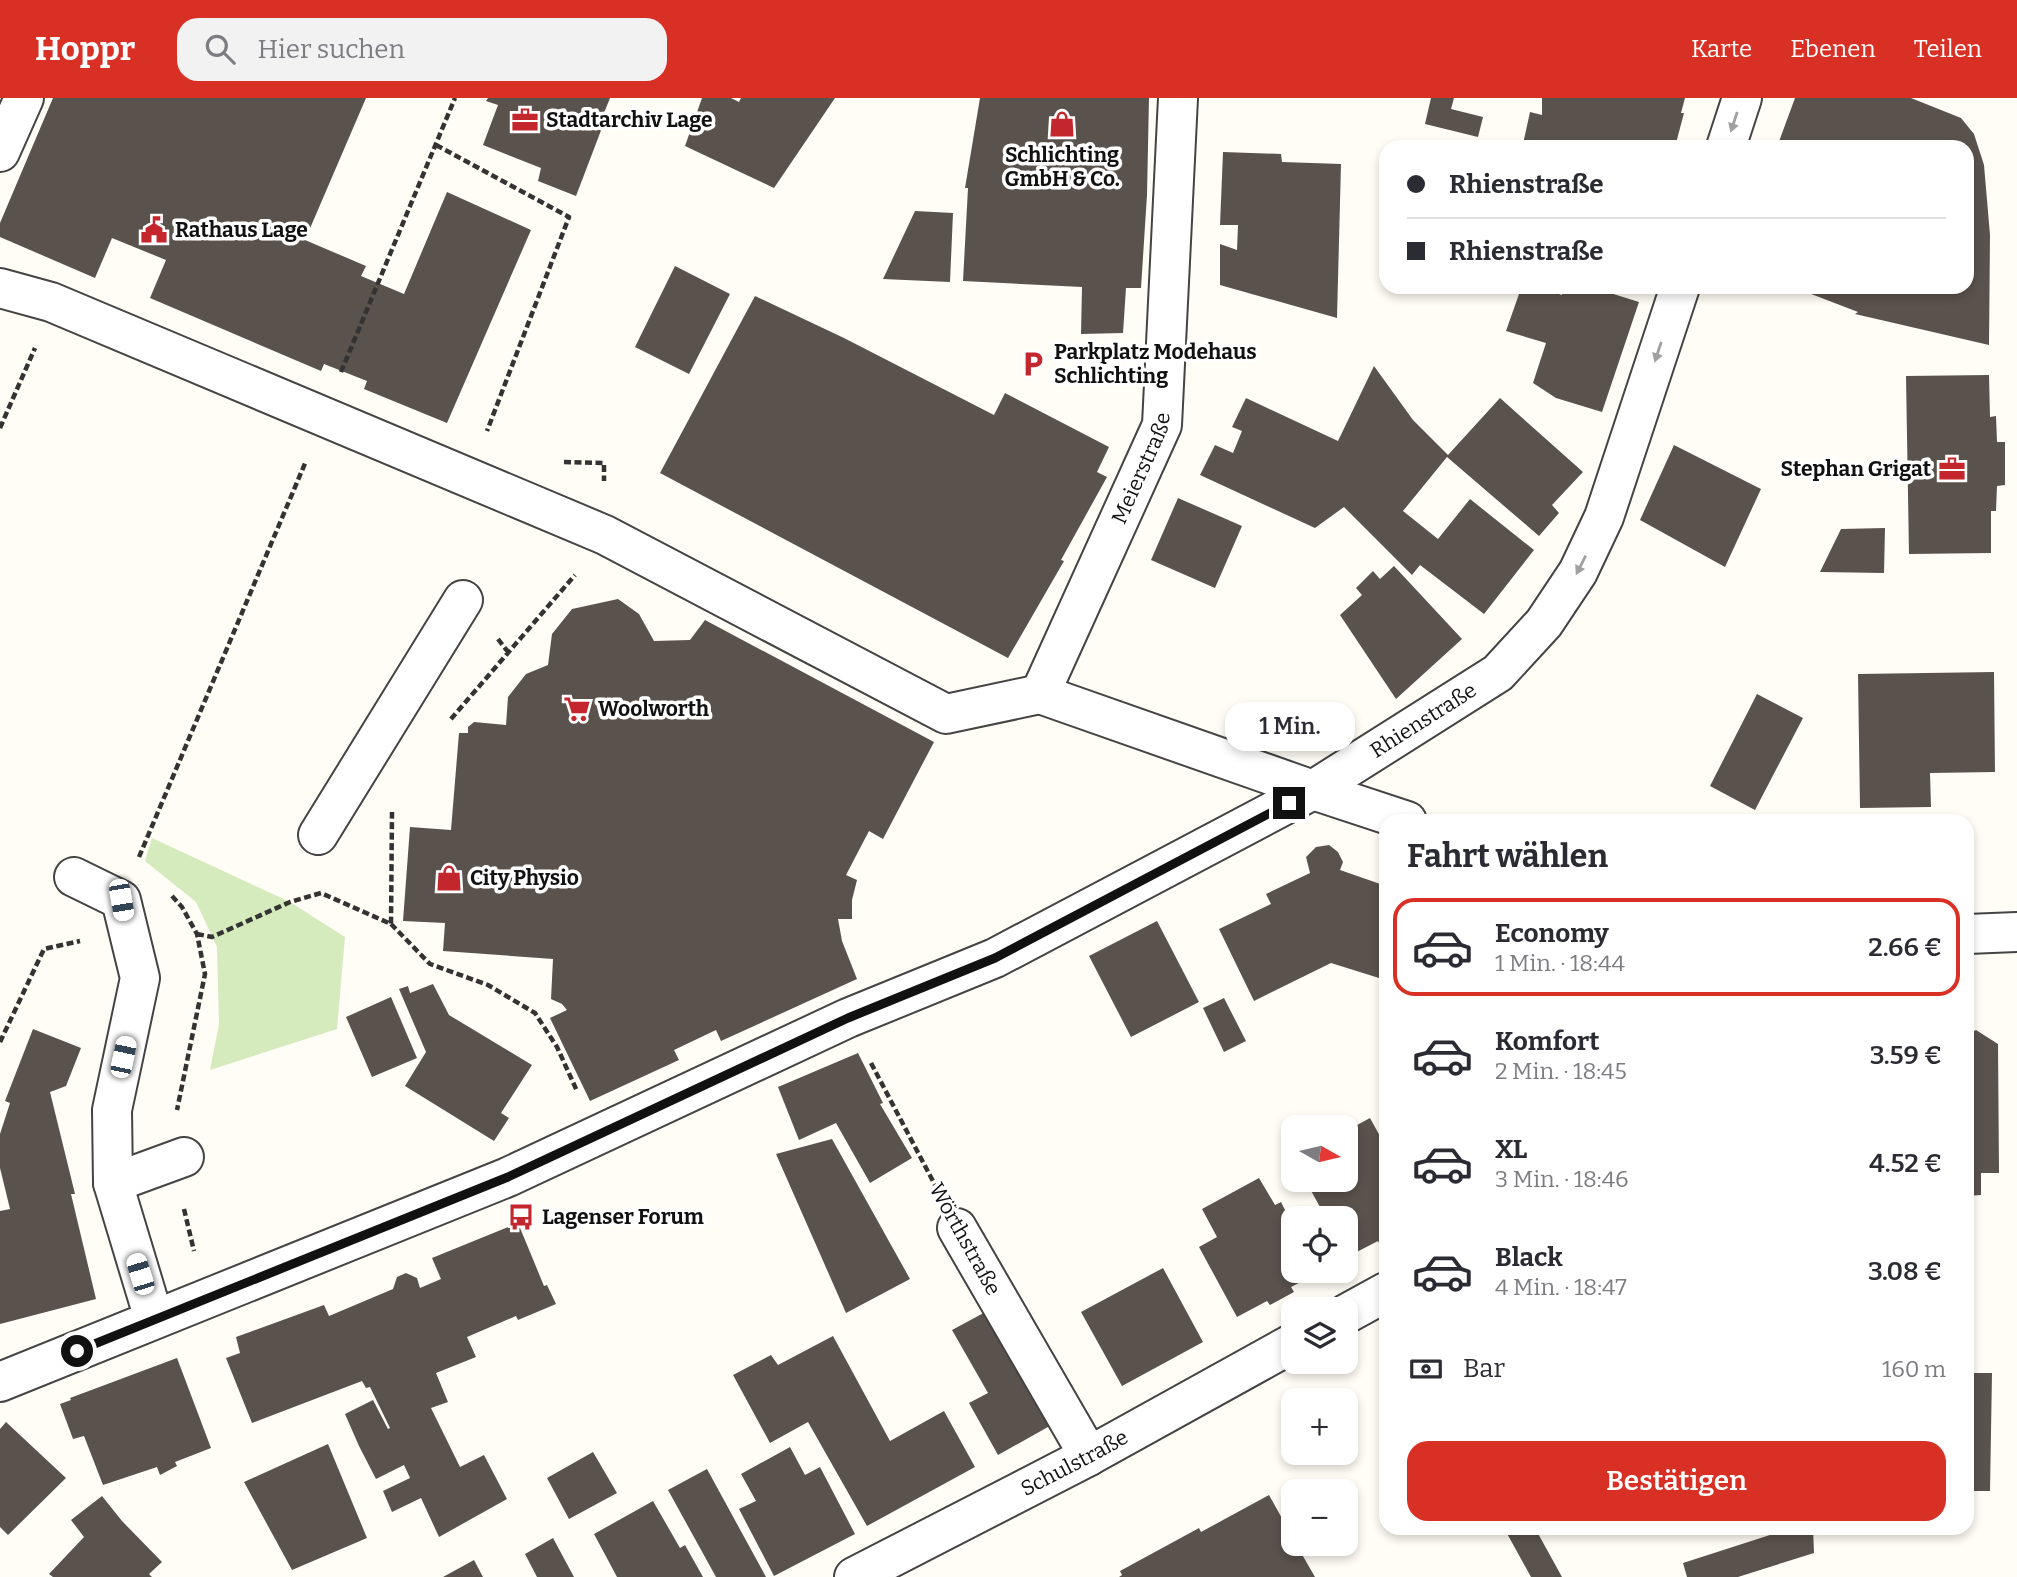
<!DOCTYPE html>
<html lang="de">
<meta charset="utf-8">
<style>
:root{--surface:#fff;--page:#f2f2f3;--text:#2b2b33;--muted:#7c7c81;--line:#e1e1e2;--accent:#d93025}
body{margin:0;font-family:Bitter,serif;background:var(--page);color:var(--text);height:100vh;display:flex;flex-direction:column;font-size:26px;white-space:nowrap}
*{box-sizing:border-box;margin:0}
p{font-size:23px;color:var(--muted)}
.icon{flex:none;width:38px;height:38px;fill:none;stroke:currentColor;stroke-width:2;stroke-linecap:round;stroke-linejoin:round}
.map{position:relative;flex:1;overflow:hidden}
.drawer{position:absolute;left:1379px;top:716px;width:595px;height:721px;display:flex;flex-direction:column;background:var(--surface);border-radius:21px;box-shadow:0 4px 10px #0003}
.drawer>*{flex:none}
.hud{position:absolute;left:1379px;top:42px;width:595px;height:154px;border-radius:21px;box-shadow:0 4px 10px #0003;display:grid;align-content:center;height:154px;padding:0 28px;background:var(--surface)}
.needle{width:46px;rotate:98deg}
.tools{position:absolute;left:1281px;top:1017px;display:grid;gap:14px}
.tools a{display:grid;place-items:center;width:77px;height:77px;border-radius:14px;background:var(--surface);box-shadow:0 4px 10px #0003;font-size:35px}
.end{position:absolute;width:32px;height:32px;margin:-16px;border:9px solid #111;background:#fff;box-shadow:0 0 0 4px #fff}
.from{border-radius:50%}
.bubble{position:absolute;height:49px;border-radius:21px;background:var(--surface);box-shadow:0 4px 10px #0003;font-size:23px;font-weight:600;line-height:49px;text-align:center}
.car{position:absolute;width:21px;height:42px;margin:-21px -10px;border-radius:9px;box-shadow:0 0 5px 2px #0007;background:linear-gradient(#fff 24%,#345 0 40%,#fff 0 76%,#345 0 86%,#fff 0)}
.hud b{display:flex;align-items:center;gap:24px;height:66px;font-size:26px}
.hud b+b{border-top:2px solid var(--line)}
.hud i{width:18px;height:18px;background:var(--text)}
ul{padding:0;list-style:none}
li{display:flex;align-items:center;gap:21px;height:98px;margin:0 14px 10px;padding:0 14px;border:4px solid transparent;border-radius:21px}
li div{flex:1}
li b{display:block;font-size:26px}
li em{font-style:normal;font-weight:600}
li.current{border-color:var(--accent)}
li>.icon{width:63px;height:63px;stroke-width:1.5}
h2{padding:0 28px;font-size:32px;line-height:84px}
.pay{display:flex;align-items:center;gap:18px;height:77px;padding:0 28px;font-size:26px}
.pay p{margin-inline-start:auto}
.primary-button{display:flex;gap:14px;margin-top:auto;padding:14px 28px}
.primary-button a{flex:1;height:80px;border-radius:21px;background:var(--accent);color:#fff;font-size:28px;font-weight:600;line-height:80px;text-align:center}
header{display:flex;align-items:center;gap:42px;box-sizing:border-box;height:98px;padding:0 35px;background:var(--accent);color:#fff}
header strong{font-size:33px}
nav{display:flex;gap:38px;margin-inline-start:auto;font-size:24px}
.search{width:490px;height:63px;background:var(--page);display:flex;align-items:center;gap:18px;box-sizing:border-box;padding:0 24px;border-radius:21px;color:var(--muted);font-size:26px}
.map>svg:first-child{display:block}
.green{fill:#d5ebbd}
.building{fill:#5a524d}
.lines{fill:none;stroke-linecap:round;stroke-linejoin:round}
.minor-casing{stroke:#444;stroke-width:42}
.path{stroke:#333;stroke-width:4.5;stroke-dasharray:7 3.5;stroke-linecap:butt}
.minor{stroke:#fff;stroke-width:38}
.oneway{fill:#a0a0a0}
.route{stroke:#111;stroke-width:9}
.labels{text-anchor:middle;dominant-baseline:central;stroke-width:7;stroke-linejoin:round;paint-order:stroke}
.poi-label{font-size:21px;font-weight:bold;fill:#111;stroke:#fff;text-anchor:start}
.street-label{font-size:21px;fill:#111;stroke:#fff}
</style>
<header>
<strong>Hoppr</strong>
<div class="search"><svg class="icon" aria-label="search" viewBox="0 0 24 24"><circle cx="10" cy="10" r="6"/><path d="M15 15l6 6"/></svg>Hier suchen</div>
<nav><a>Karte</a><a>Ebenen</a><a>Teilen</a></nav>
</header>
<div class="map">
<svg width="2017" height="1479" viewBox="0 0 2017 1479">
<rect width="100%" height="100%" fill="#fffdf5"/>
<path class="green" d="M 152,740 L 290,804 L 345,839 L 337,931 L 210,972 L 219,926 L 217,849 L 196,804 L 145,763 Z"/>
<path class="building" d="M 53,0 L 366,0 L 305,142 L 366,168 L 361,178 L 404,196 L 447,94 L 531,132 L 447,325 L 364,291 L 367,283 L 324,266 L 321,273 L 150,200 L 166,162 L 112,140 L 95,180 L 0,139 L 0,125 Z
M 488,0 L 610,0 L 602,20 L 605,22 L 576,98 L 538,83 L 541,70 L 483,47 L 498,7 L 486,3 Z
M 702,0 L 731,0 L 739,4 L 741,0 L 835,0 L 774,90 L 685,48 Z
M 980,0 L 1149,0 L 1147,97 L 1141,190 L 1126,190 L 1123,235 L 1081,236 L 1082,189 L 963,183 L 968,90 L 965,90 Z
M 1431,0 L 1454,0 L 1451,11 L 1483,19 L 1478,39 L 1425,26 Z
M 1542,0 L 1685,0 L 1681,15 L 1684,15 L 1675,49 L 1585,49 L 1565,44 L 1564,49 L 1538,49 L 1523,46 L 1530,14 L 1542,17 Z
M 1795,0 L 1911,0 L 1961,20 L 1974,36 L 1984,67 L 1990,137 L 1989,247 L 1855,216 L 1858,214 L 1793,189 L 1967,189 L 1967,49 L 1777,49 Z
M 1223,54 L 1281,56 L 1282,64 L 1341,66 L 1337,220 L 1220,187 L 1220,146 L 1237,152 L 1238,127 L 1220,127 Z
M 915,113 L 953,115 L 950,184 L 883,181 Z
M 675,168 L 730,196 L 689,276 L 635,249 Z
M 1464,189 L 1538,189 L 1562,197 L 1564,189 L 1591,189 L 1639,204 L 1602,314 L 1556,300 L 1533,285 L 1546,245 L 1506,233 L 1519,196 L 1486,195 Z
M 755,198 L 844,240 L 994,317 L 1005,295 L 1109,349 L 1097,374 L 1107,379 L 1061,462 L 1064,463 L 1008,560 L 660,375 Z
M 1374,268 L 1413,322 L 1448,357 L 1500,300 L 1583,374 L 1552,407 L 1559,415 L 1539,438 L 1447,359 L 1403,413 L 1438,441 L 1470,401 L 1534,452 L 1484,516 L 1420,467 L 1412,477 L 1344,409 L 1315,430 L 1200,377 L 1215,347 L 1233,355 L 1242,333 L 1232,329 L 1246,300 L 1338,343 Z
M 1989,277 L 1990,319 L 1996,318 L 1997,344 L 2005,344 L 2005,387 L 1997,388 L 1996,413 L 1991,413 L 1991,455 L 1909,456 L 1906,278 Z
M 1674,347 L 1761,391 L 1725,469 L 1640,422 Z
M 1178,400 L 1242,428 L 1215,490 L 1151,462 Z
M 1885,430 L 1884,475 L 1820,474 L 1841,431 Z
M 1394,468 L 1462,541 L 1396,601 L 1340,517 L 1362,497 L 1356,490 L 1373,473 L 1380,481 Z
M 618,501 L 639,516 L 654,543 L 690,542 L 705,522 L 934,644 L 883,741 L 869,733 L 846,777 L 857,782 L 852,802 L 852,821 L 838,821 L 842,843 L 857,881 L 721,943 L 716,932 L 674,952 L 679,962 L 590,1003 L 550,920 L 567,912 L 562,906 L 551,901 L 553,861 L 443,853 L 445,825 L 403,823 L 410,729 L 451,732 L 459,635 L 468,635 L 468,629 L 474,624 L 506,627 L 508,599 L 526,576 L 548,567 L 552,536 L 572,511 Z
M 1994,574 L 1995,674 L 1930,675 L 1931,709 L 1860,710 L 1858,576 Z
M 1757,596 L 1803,620 L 1755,712 L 1710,688 Z
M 1329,747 L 1338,754 L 1343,764 L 1340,772 L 1386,788 L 1386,862 L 1379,880 L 1331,865 L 1254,903 L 1219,831 L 1271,806 L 1266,796 L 1310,775 L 1306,759 L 1316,749 Z
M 1157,823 L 1199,904 L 1131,939 L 1089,858 Z
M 433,886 L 449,917 L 532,967 L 501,1015 L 509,1020 L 494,1043 L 405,988 L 426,954 L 399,891 L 408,888 L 410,895 Z
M 391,899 L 417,960 L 372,979 L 346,919 Z
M 1224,900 L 1246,943 L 1224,954 L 1203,910 Z
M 33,931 L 81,950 L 66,988 L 50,994 L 75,1096 L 71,1096 L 96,1201 L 0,1226 L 0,1113 L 10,1111 L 0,1070 L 0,1036 L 10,1005 L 5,1003 Z
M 1976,932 L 1998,946 L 1999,1075 L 1981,1075 L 1981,1097 L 1967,1098 L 1967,937 Z
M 858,955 L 883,1005 L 880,1006 L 912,1060 L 870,1085 L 836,1025 L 799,1042 L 778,989 Z
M 1370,1020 L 1386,1049 L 1386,1144 L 1380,1147 L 1378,1143 L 1347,1159 L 1346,1120 L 1326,1120 L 1309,1089 L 1322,1082 L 1346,1082 L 1346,1033 Z
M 832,1041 L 910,1181 L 846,1215 L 776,1056 Z
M 1259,1080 L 1275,1107 L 1281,1104 L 1293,1128 L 1293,1172 L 1317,1172 L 1318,1175 L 1291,1189 L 1294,1194 L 1270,1207 L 1267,1203 L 1237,1219 L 1199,1149 L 1217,1139 L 1202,1111 Z
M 518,1125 L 544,1188 L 547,1187 L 556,1206 L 518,1222 L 516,1218 L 467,1239 L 476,1259 L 436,1275 L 448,1304 L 431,1310 L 460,1369 L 484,1357 L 507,1401 L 439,1439 L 421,1400 L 392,1414 L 383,1393 L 410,1380 L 404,1367 L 376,1381 L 359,1348 L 345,1316 L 373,1302 L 388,1331 L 390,1330 L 370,1289 L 366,1290 L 362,1283 L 252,1325 L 226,1260 L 240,1255 L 236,1239 L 324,1207 L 329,1218 L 393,1191 L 397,1179 L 406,1175 L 417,1180 L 420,1190 L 441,1181 L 432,1160 Z
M 1163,1170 L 1203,1244 L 1122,1288 L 1081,1214 Z
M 991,1211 L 1055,1325 L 998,1357 L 969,1305 L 988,1295 L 952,1232 Z
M 833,1238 L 890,1343 L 944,1313 L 975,1369 L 867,1428 L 808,1324 L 770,1345 L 733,1277 L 771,1257 L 778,1267 Z
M 177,1260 L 211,1350 L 175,1364 L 177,1368 L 160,1377 L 157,1369 L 103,1387 L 84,1338 L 73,1341 L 60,1306 L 71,1302 L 70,1300 Z
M 1967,1275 L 1992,1275 L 1990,1393 L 1967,1393 Z
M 6,1324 L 66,1380 L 8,1437 L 0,1429 L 0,1331 Z
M 328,1346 L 367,1440 L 292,1472 L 244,1384 Z
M 790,1349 L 805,1377 L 820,1369 L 855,1436 L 774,1478 L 739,1411 L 756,1403 L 741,1376 Z
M 593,1354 L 617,1395 L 569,1421 L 547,1380 Z
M 707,1371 L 766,1479 L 716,1479 L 668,1392 Z
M 1269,1397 L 1293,1440 L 1293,1446 L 1296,1446 L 1315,1479 L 1119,1479 L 1122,1477 L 1120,1473 L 1199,1430 L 1201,1434 Z
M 102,1398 L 122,1423 L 162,1464 L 149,1476 L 152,1479 L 53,1479 L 49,1476 L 84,1439 L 71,1422 Z
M 653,1403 L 680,1450 L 685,1447 L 703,1479 L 617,1479 L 594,1436 Z
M 1504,1430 L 1535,1430 L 1562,1479 L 1531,1479 Z
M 1792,1430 L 1813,1430 L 1814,1455 L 1738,1479 L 1687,1479 L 1683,1465 Z
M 553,1440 L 574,1479 L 537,1479 L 525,1456 Z
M 474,1462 L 483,1479 L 443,1479 Z"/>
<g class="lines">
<g class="minor-casing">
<g id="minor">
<path d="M 1726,49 L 1742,0"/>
<path d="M 0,54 L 24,0"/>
<path d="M 0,190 L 51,204 L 605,437 L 946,616 L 1040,596"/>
<path id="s1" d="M 1040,596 L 1162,327 L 1178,0"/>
<path d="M 1040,596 L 1313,692 L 1407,723"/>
<path d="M 318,737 L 463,502"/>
<path d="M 74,779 L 121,802 L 140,880 L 112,1012 L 113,1085 L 154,1221"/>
<path d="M 1967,836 L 2017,834"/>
<path d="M 113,1085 L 184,1059"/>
<path d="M 957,1130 L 1089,1358"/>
<path d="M 1346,1216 L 1386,1194"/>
<path id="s2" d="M 0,1284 L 508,1079 L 848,920 L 995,860 L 1313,692 L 1498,575 L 1544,525 L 1578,474 L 1604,419 L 1680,189"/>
<path id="s3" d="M 854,1479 L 1089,1358 L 1293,1245"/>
</g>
</g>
<path class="path" d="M 436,47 L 569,119 L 487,333
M 341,274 L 455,0
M 0,330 L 35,250
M 564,364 L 604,365 L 604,383
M 498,541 L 508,554
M 451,621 L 575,477
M 139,759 L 306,363
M 172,798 L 182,809 L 197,836 L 205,876 L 177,1012
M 391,826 L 430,866 L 488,887 L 535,915 L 557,949 L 577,993
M 197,836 L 212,839 L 290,804 L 321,795 L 391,826 L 392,714
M 0,944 L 44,851 L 80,843
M 871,965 L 935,1087
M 184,1111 L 194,1153"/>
<use href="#minor" class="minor"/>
</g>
<defs><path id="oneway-solid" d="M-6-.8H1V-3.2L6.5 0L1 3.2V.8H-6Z" transform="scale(1.75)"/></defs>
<g class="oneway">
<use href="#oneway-solid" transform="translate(1734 24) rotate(108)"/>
<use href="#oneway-solid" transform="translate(1658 254) rotate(108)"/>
<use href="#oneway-solid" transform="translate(1581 467) rotate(117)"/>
</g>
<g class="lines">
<path class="route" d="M 77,1253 L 508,1079 L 848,920 L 995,860 L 1289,705"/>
</g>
<defs>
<g id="office-bare" transform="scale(2.1)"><path d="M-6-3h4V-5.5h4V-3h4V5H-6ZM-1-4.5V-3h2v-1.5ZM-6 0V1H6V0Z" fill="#c4262e" stroke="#fff" stroke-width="2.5" paint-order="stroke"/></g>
<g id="shop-bare" transform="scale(2.1)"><path d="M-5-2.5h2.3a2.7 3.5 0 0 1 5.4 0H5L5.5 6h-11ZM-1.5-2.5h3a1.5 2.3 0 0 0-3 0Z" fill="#c4262e" stroke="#fff" stroke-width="2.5" paint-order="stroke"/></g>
<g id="civic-bare" transform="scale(2.1)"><path d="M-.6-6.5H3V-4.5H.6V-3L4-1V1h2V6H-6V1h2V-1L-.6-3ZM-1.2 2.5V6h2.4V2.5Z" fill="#c4262e" stroke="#fff" stroke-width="2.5" paint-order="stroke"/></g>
<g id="parking-bare" transform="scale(2.1)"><path d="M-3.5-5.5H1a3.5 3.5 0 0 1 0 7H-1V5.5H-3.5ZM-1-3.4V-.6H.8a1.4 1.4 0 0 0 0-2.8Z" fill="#c4262e" stroke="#fff" stroke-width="2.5" paint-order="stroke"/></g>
<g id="supermarket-bare" transform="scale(2.1)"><path d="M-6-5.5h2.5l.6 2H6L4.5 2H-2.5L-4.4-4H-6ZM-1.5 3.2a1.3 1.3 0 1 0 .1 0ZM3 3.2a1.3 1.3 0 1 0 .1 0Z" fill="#c4262e" stroke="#fff" stroke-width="2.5" paint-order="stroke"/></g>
<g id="bus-bare" transform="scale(2.1)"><path d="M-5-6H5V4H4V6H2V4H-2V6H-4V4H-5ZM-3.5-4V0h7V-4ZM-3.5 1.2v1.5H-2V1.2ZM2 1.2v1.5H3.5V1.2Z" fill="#c4262e" stroke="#fff" stroke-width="2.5" paint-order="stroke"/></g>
</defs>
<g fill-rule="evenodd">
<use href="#office-bare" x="525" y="22"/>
<use href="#shop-bare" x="1062" y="26"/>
<use href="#civic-bare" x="154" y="132"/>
<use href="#parking-bare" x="1033" y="266"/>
<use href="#office-bare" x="1952" y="371"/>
<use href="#supermarket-bare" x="577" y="611"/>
<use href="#shop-bare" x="449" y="780"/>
<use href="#bus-bare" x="521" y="1119"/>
</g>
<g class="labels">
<g class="poi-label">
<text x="546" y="22">Stadtarchiv Lage</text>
<text x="1062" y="57" text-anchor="middle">Schlichting<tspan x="1062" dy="24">GmbH &amp; Co.</tspan></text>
<text x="175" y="132">Rathaus Lage</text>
<text x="1054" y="254">Parkplatz Modehaus<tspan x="1054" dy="24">Schlichting</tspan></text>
<text x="1931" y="371" text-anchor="end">Stephan Grigat</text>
<text x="598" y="611">Woolworth</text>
<text x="470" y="780">City Physio</text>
<text x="542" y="1119">Lagenser Forum</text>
</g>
<g class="street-label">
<text stroke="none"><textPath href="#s1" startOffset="248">Meierstraße</textPath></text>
<text stroke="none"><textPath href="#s2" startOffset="1572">Rhienstraße</textPath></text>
<text transform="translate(965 1141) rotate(61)">Wörthstraße</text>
<text stroke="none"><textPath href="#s3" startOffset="248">Schulstraße</textPath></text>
</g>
</g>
</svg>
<div class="tools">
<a><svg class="needle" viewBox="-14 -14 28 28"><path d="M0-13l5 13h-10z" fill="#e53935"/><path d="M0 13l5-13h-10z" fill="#7c7c81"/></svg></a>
<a><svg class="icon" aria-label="locate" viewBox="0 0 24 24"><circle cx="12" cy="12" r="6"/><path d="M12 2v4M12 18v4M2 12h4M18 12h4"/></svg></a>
<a><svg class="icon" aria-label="layers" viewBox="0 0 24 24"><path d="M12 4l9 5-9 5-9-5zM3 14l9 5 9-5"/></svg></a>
<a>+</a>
<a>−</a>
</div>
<i class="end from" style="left:77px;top:1253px"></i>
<i class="end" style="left:1289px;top:705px"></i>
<div class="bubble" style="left:1225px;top:604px;width:130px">1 Min.</div>
<i class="car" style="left:121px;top:802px;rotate:170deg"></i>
<i class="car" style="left:123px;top:959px;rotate:12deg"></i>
<i class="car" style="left:140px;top:1176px;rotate:343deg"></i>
<div class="hud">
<b><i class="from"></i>Rhienstraße</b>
<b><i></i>Rhienstraße</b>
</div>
<section class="drawer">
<h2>Fahrt wählen</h2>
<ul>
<li class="current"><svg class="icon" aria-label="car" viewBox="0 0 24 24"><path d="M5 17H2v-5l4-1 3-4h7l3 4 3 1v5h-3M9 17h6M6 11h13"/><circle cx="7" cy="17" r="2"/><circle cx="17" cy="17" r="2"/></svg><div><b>Economy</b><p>1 Min. · 18:44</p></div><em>2.66 €</em></li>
<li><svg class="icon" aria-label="car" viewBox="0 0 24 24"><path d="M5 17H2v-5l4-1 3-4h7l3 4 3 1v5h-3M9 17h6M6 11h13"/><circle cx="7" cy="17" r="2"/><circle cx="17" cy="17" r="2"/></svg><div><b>Komfort</b><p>2 Min. · 18:45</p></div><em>3.59 €</em></li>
<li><svg class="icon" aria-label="car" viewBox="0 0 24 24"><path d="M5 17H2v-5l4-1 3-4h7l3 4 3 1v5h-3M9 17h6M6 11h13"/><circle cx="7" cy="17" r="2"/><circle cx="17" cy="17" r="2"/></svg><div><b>XL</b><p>3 Min. · 18:46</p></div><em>4.52 €</em></li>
<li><svg class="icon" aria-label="car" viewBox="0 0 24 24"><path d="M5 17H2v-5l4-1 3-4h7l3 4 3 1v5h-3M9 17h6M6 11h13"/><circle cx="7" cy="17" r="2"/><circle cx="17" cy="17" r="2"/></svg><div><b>Black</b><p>4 Min. · 18:47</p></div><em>3.08 €</em></li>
</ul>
<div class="pay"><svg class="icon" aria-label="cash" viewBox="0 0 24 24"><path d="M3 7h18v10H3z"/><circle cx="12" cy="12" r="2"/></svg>Bar<p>160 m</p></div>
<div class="primary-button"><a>Bestätigen</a></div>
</section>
</div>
